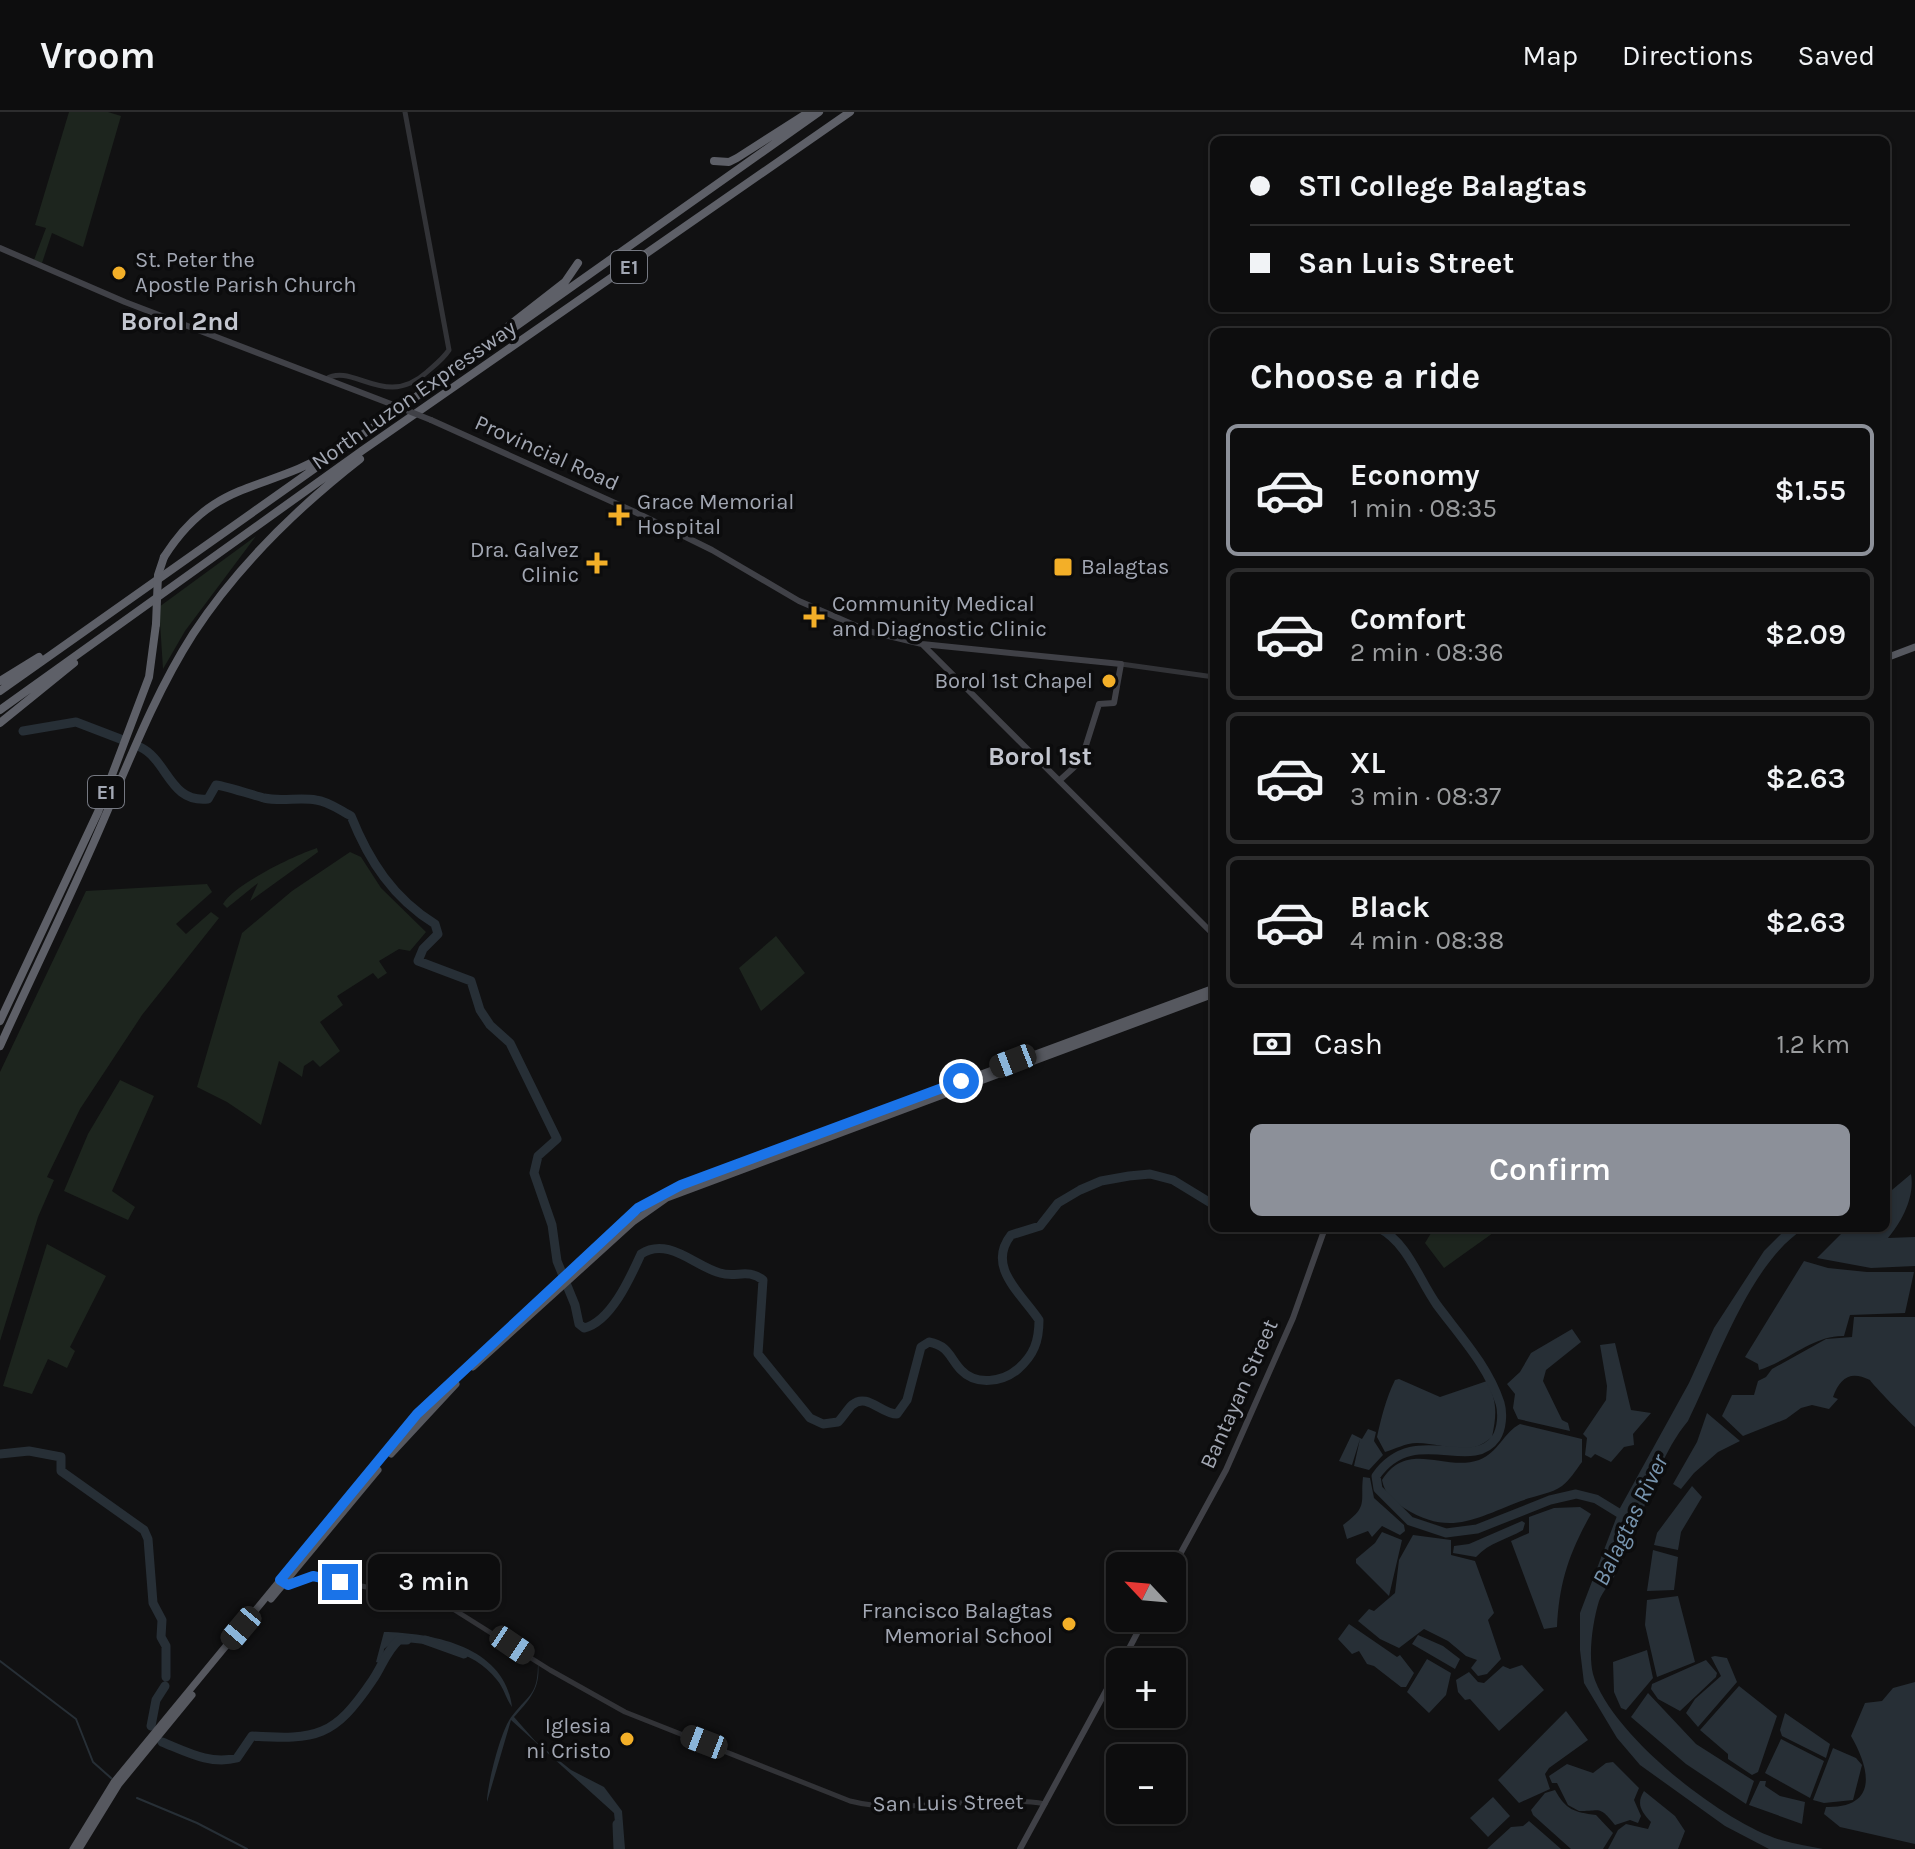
<!DOCTYPE html>
<meta charset="utf-8">
<style>
:root{--surface:#0d0d0e;--page:#1b1b1c;--text:#f1f3f6;--muted:#9a9c9e;--line:#2d2d2e;--accent:#8c9099}
body{margin:0;font-family:Karla,sans-serif;background:var(--page);color:var(--text);height:100vh;display:flex;flex-direction:column;font-size:30px;white-space:nowrap}
*{box-sizing:border-box;margin:0}
p{font-size:26px;color:var(--muted)}
.icon{flex:none;width:44px;height:44px;fill:none;stroke:currentColor;stroke-width:2;stroke-linecap:round;stroke-linejoin:round}
.map{position:relative;flex:1;overflow:hidden}
.panel{position:absolute;left:1210px;top:216px;width:680px;height:904px;display:flex;flex-direction:column;background:var(--surface);border-radius:12px;box-shadow:0 2px 6px #0004,0 0 0 2px var(--line)}
.panel>*{flex:none}
.banner{position:absolute;left:1210px;top:24px;width:680px;height:176px;border-radius:12px;box-shadow:0 2px 6px #0004,0 0 0 2px var(--line);display:grid;align-content:center;height:176px;padding:0 40px;background:var(--surface)}
.needle{width:52px;rotate:296deg}
.controls{position:absolute;left:1106px;top:1440px;display:grid;gap:16px}
.controls a{display:grid;place-items:center;width:80px;height:80px;border-radius:12px;background:var(--surface);box-shadow:0 2px 6px #0004,0 0 0 2px var(--line);font-size:40px}
.end{position:absolute;width:36px;height:36px;margin:-18px;border:10px solid #1a73e8;background:#fff;box-shadow:0 0 0 4px #fff}
.from{border-radius:50%}
.bubble{position:absolute;height:56px;border-radius:12px;background:var(--surface);box-shadow:0 2px 6px #0004,0 0 0 2px var(--line);font-size:26px;font-weight:600;line-height:56px;text-align:center}
.car{position:absolute;width:24px;height:48px;margin:-24px -12px;border-radius:10px;box-shadow:0 0 6px 2px #0007;background:linear-gradient(#222 24%,#8ab4d8 0 40%,#222 0 76%,#8ab4d8 0 86%,#222 0)}
.banner b{display:flex;align-items:center;gap:28px;height:76px;font-size:30px}
.banner b+b{border-top:2px solid var(--line)}
.banner i{width:20px;height:20px;background:var(--text)}
ul{padding:0;list-style:none}
li{display:flex;align-items:center;gap:24px;height:132px;margin:0 16px 12px;padding:0 24px;border:4px solid var(--line);border-radius:12px}
li div{flex:1}
li b{display:block;font-size:30px}
li em{font-style:normal;font-weight:600}
li.active{border-color:var(--accent)}
li>.icon{width:72px;height:72px;stroke-width:1.5}
h2{padding:0 40px;font-size:36px;line-height:96px}
.pay{display:flex;align-items:center;gap:20px;height:88px;padding:0 40px;font-size:30px}
.pay p{margin-inline-start:auto}
.cta{display:flex;gap:16px;margin-top:auto;padding:16px 40px}
.cta a{flex:1;height:92px;border-radius:12px;background:var(--accent);color:#fff;font-size:32px;font-weight:600;line-height:92px;text-align:center}
header{display:flex;align-items:center;gap:48px;box-sizing:border-box;height:112px;padding:0 40px;background:var(--surface);border-bottom:2px solid var(--line)}
header strong{font-size:38px}
nav{display:flex;gap:44px;margin-inline-start:auto;font-size:28px}
.map>svg:first-child{display:block}
.green{fill:#1d251e}
.water{fill:#272f36}
.lines{fill:none;stroke-linecap:round;stroke-linejoin:round}
.stream{stroke:#272f36;stroke-width:2}
.river{stroke:#272f36;stroke-width:9}
.tertiary{stroke:#323337;stroke-width:5}
.secondary{stroke:#404147;stroke-width:6}
.trunk{stroke:#56585f;stroke-width:7}
.motorway{stroke:#5e6068;stroke-width:8}
.secondary-bridge{stroke:#404147;stroke-width:6}
.motorway-bridge{stroke:#5e6068;stroke-width:8}
.route{stroke:#1a73e8;stroke-width:10}
.poi-dot{fill:#f3af28;stroke:#0c0c0d;stroke-width:3}
.labels{text-anchor:middle;dominant-baseline:central;stroke-width:7;stroke-linejoin:round;paint-order:stroke}
.shield{fill:#0c0c0d;stroke:#757881;stroke-width:2}
.shield-label{font-size:20px;font-weight:bold;fill:#a2a7b3}
.poi-label{font-size:22px;fill:#a2a7b3;stroke:#0c0c0d;text-anchor:start}
.street-label{font-size:22px;fill:#a2a7b3;stroke:#0c0c0d}
.water-label{font-size:24px;font-style:italic;fill:#7895af;stroke:#0c0c0d}
.quarter-label{font-size:26px;font-weight:bold;fill:#c3c6cf;stroke:#0c0c0d}
</style>
<header>
<strong>Vroom</strong>
<nav><a>Map</a><a>Directions</a><a>Saved</a></nav>
</header>
<div class="map">
<svg width="1915" height="1737" viewBox="0 0 1915 1737">
<rect width="100%" height="100%" fill="#111112"/>
<path class="green" d="M 69,0 L 108,0 L 121,4 L 83,135 L 52,121 L 42,151 L 34,148 L 46,116 L 35,113 Z
M 256,424 L 185,519 L 163,557 L 159,495 Z
M 317,736 L 318,740 L 253,787 L 250,789 L 258,771 L 227,796 L 223,792 C 233,773 295,743 317,736 Z
M 350,740 L 361,745 L 381,776 L 426,820 L 410,839 L 399,837 L 379,849 L 387,861 L 378,867 L 373,861 L 337,884 L 343,893 L 320,910 L 340,939 L 320,955 L 313,948 L 304,954 L 302,965 L 279,949 L 261,1013 L 227,990 L 197,975 L 242,821 L 292,779 Z
M 207,772 L 212,780 L 176,812 L 186,822 L 211,800 L 219,806 L 142,903 L 80,997 L 47,1065 L 54,1068 L 38,1105 L 0,1229 L 0,960 L 86,779 Z
M 776,824 L 805,861 L 761,899 L 739,856 Z
M 120,968 L 154,984 L 112,1079 L 135,1095 L 128,1108 L 64,1079 L 88,1022 Z
M 1434,1116 L 1500,1116 L 1444,1156 L 1425,1131 Z
M 47,1132 L 106,1164 L 70,1235 L 75,1239 L 67,1256 L 48,1247 L 32,1282 L 3,1274 Z"/>
<path class="water" d="M 1911,1062 C 1915,1085 1902,1109 1888,1126 L 1915,1125 L 1915,1154 L 1871,1156 L 1817,1146 L 1847,1116 L 1886,1116 L 1886,1083 Z
M 1787,1116 L 1805,1116 C 1750,1150 1717,1250 1688,1309 C 1663,1339 1652,1377 1637,1413 C 1630,1429 1624,1447 1615,1463 C 1610,1472 1602,1480 1599,1489 C 1593,1508 1588,1542 1593,1562 C 1610,1622 1723,1711 1781,1728 C 1795,1732 1809,1734 1823,1737 L 1769,1737 L 1725,1714 L 1640,1653 L 1617,1626 L 1584,1571 L 1580,1538 L 1580,1501 L 1620,1396 L 1689,1271 L 1714,1216 L 1764,1139 Z
M 1804,1149 L 1828,1156 L 1867,1160 L 1914,1160 L 1905,1201 L 1850,1203 L 1844,1224 C 1813,1223 1787,1250 1759,1258 L 1758,1252 L 1745,1245 Z
M 1854,1205 L 1915,1205 L 1915,1315 C 1909,1310 1872,1272 1870,1268 C 1850,1258 1840,1266 1833,1285 L 1838,1287 L 1829,1297 L 1812,1293 L 1801,1296 L 1786,1307 L 1743,1324 L 1722,1304 L 1732,1283 L 1754,1283 L 1758,1269 L 1766,1265 L 1772,1257 L 1826,1227 L 1852,1225 Z
M 1572,1217 L 1581,1230 L 1546,1258 L 1543,1269 L 1562,1308 L 1568,1311 L 1570,1319 L 1518,1307 L 1513,1296 L 1515,1282 L 1507,1272 L 1520,1260 L 1531,1241 Z
M 1615,1231 L 1631,1298 L 1651,1301 L 1633,1322 L 1634,1333 L 1624,1335 L 1611,1350 L 1595,1342 L 1591,1346 L 1585,1343 L 1587,1326 L 1583,1322 L 1606,1288 L 1607,1274 L 1600,1233 Z
M 1399,1267 L 1440,1285 L 1487,1269 C 1497,1289 1497,1302 1492,1325 C 1468,1347 1445,1331 1417,1331 C 1405,1331 1396,1337 1385,1340 L 1377,1325 C 1381,1307 1386,1286 1395,1268 Z
M 1707,1301 L 1740,1329 L 1718,1340 L 1694,1361 L 1681,1377 L 1673,1372 L 1697,1330 Z
M 1520,1312 L 1582,1327 L 1582,1350 C 1576,1358 1569,1369 1562,1374 C 1551,1382 1533,1384 1521,1389 C 1476,1406 1450,1425 1404,1396 C 1392,1388 1385,1382 1382,1368 C 1408,1327 1444,1360 1479,1348 C 1498,1341 1504,1320 1520,1312 Z
M 1368,1317 L 1376,1320 L 1374,1329 L 1383,1343 L 1369,1358 L 1354,1354 L 1360,1327 L 1352,1353 L 1339,1349 L 1352,1322 L 1362,1327 Z
M 1363,1365 L 1370,1366 L 1374,1386 L 1404,1413 L 1405,1419 L 1400,1423 L 1382,1414 L 1372,1425 L 1368,1419 L 1347,1427 L 1343,1413 C 1369,1394 1360,1391 1363,1365 Z
M 1692,1374 L 1702,1385 L 1681,1420 L 1678,1438 L 1654,1433 L 1657,1421 Z
M 1580,1395 L 1591,1402 C 1569,1441 1559,1471 1557,1515 L 1544,1517 L 1511,1429 L 1529,1421 L 1529,1405 L 1554,1396 Z
M 1522,1409 L 1525,1411 L 1523,1418 C 1506,1428 1490,1430 1476,1445 L 1453,1441 L 1454,1434 L 1469,1432 Z
M 1382,1420 L 1402,1428 L 1389,1484 L 1356,1451 L 1356,1447 L 1375,1431 Z
M 1413,1423 L 1451,1428 L 1451,1443 L 1475,1449 L 1494,1501 L 1488,1508 L 1501,1547 L 1487,1562 L 1478,1564 L 1471,1556 L 1477,1548 L 1466,1544 L 1448,1529 L 1424,1517 L 1399,1536 L 1380,1527 L 1358,1509 L 1369,1497 L 1374,1499 L 1395,1481 L 1399,1448 Z
M 1653,1438 L 1678,1445 L 1674,1478 L 1647,1479 Z
M 1678,1484 L 1695,1550 L 1657,1565 L 1645,1513 L 1647,1488 Z
M 1349,1512 L 1397,1545 L 1400,1543 L 1414,1561 L 1406,1575 L 1401,1575 L 1374,1554 L 1367,1552 L 1359,1539 L 1352,1542 L 1338,1527 Z
M 384,1520 C 434,1521 505,1535 512,1595 C 506,1587 504,1576 497,1568 C 472,1536 431,1532 394,1529 L 384,1537 L 383,1552 L 376,1550 Z
M 1418,1523 L 1443,1534 L 1460,1547 L 1455,1557 L 1412,1532 Z
M 1647,1538 L 1653,1566 L 1626,1598 L 1621,1596 L 1614,1580 L 1613,1550 Z
M 1715,1544 L 1727,1546 L 1737,1570 L 1698,1615 L 1686,1601 L 1695,1587 L 1721,1564 L 1711,1545 Z
M 1427,1547 L 1451,1561 L 1446,1583 L 1429,1601 L 1407,1580 Z
M 1706,1548 L 1717,1561 L 1716,1565 L 1680,1599 L 1658,1587 L 1651,1577 L 1652,1572 Z
M 538,1550 C 541,1576 530,1587 514,1605 L 536,1630 L 571,1658 L 604,1675 L 622,1699 L 625,1737 L 618,1737 L 614,1701 L 511,1608 L 487,1690 C 487,1673 501,1617 512,1604 C 530,1581 538,1583 538,1550 Z
M 1522,1553 L 1544,1578 L 1499,1619 L 1470,1587 L 1465,1588 L 1458,1580 L 1456,1568 L 1469,1560 L 1478,1570 L 1484,1571 L 1503,1554 L 1510,1557 Z
M 1915,1570 L 1915,1732 L 1840,1715 L 1824,1702 L 1826,1695 C 1879,1696 1870,1657 1851,1624 L 1865,1591 L 1882,1589 L 1893,1576 Z
M 1739,1574 L 1777,1604 L 1758,1660 L 1752,1663 L 1728,1647 L 1728,1642 L 1700,1618 Z
M 1648,1581 L 1696,1632 L 1754,1669 L 1746,1692 L 1686,1652 L 1631,1605 Z
M 1566,1599 L 1588,1628 L 1549,1656 L 1545,1662 L 1550,1677 L 1519,1691 L 1498,1668 Z
M 1785,1601 L 1830,1632 L 1826,1646 L 1782,1624 L 1780,1618 Z
M 1781,1627 L 1824,1649 L 1810,1686 L 1765,1661 Z
M 1833,1636 L 1856,1646 L 1862,1653 L 1853,1688 L 1824,1691 L 1813,1688 Z
M 1613,1650 L 1639,1676 L 1634,1688 L 1641,1704 L 1638,1711 L 1630,1708 L 1615,1713 C 1599,1693 1601,1699 1579,1699 L 1568,1693 L 1557,1671 L 1552,1671 L 1549,1664 L 1567,1652 L 1593,1661 L 1606,1651 Z
M 1760,1669 L 1766,1669 L 1765,1674 L 1780,1684 L 1805,1690 L 1802,1712 L 1749,1693 Z
M 1555,1678 C 1566,1698 1574,1700 1596,1703 L 1613,1721 L 1603,1737 L 1571,1737 L 1533,1703 L 1531,1698 L 1545,1681 Z
M 1644,1679 L 1675,1704 L 1685,1719 L 1678,1737 L 1608,1737 L 1618,1718 L 1626,1712 L 1648,1717 L 1651,1710 C 1641,1699 1636,1692 1644,1679 Z
M 1493,1685 L 1510,1704 L 1488,1725 L 1470,1706 Z
M 1529,1709 L 1561,1737 L 1487,1737 L 1511,1715 L 1523,1714 Z"/>
<g class="lines">
<path class="stream" d="M 0,1549 L 76,1607 L 93,1650 L 111,1666
M 137,1686 L 197,1711 L 247,1737"/>
<path class="river" d="M 23,619 L 76,610 L 123,628
M 140,635 C 168,648 169,691 208,687 L 216,673 C 225,674 253,683 264,686 C 281,690 299,685 316,688 C 328,689 341,699 351,704 C 369,749 393,786 435,812 L 438,822 L 423,837 L 418,849 L 471,869 L 480,898 L 490,913 L 510,931 L 557,1027 L 538,1044 L 534,1061 L 552,1113 L 557,1149 L 575,1193 L 579,1212 L 584,1216 C 611,1210 631,1164 641,1142 C 668,1124 696,1155 720,1161 C 736,1166 748,1156 763,1168 L 758,1242 L 810,1306 L 823,1312 L 838,1310 C 843,1305 847,1298 852,1293 C 867,1280 881,1302 897,1302 L 907,1288 L 921,1235 L 929,1230 C 949,1234 949,1245 961,1258 C 976,1274 1003,1270 1018,1257 C 1034,1243 1039,1229 1039,1208 C 1021,1181 986,1155 1011,1123 L 1040,1114 L 1058,1091 L 1080,1078 L 1101,1069 L 1129,1064 L 1150,1062 L 1173,1068 L 1214,1093
M 1245,1116 L 1271,1116
M 1379,1116 C 1408,1131 1419,1168 1437,1193 C 1460,1224 1488,1254 1500,1291 C 1503,1301 1502,1317 1496,1326 C 1471,1362 1414,1310 1376,1364 L 1378,1377 L 1410,1409 L 1446,1421 L 1477,1417 L 1550,1388 L 1576,1382 L 1596,1387 L 1627,1406
M 0,1342 L 29,1339 L 61,1345 L 61,1359 L 144,1418 L 148,1427 L 153,1491 L 162,1508 L 161,1525 L 166,1534 L 166,1565
M 425,1528 L 464,1542
M 151,1614 L 156,1588 L 165,1574
M 162,1630 C 187,1640 210,1653 237,1646 L 252,1624 C 317,1628 334,1625 372,1569 C 382,1555 386,1539 399,1528 L 407,1528
M 617,1712 L 618,1737"/>
<path class="tertiary" d="M 326,267 C 353,250 385,298 427,260 C 435,253 443,247 449,238 L 405,0
M 1121,552 L 1214,565
M 283,1470 L 288,1473 L 313,1464 L 405,1483 L 453,1497 L 550,1558 L 625,1600 L 850,1689 C 907,1704 983,1681 1045,1692"/>
<path class="secondary" d="M 0,136 L 125,190 L 391,292
M 431,308 L 635,400 L 712,438 L 799,489 L 868,519 L 922,532 L 1214,823
M 922,532 L 1121,552 L 1114,591 L 1099,592 L 1081,649 L 1060,668
M 1172,1457 L 1226,1358 L 1293,1206 L 1325,1116
M 1122,1550 L 1145,1506
M 1020,1737 L 1120,1553"/>
<path class="trunk" d="M 1886,546 L 1915,535
M 473,1255 L 633,1110 L 667,1086 L 1214,882
M 391,1342 L 456,1272
M 271,1487 L 378,1358
M 73,1737 L 114,1670 L 417,1302 L 638,1096 L 666,1080 L 700,1066 L 1214,876
M 79,1737 L 119,1672 L 192,1583"/>
<path class="motorway" d="M 714,49 L 729,50 L 737,46 L 809,0
M 502,219 L 565,170 L 578,151
M 164,445 C 214,366 265,381 333,339
M 0,569 L 39,545
M 0,579 L 819,0
M 0,598 L 363,338 L 850,0
M 0,611 L 74,551
M 0,909 L 98,700 L 149,565 L 156,512
M 0,934 C 31,866 64,798 94,730 C 125,660 152,586 193,522 C 238,453 296,397 360,347"/>
<path class="secondary-bridge" d="M 391,292 L 431,308"/>
<path class="motorway-bridge" d="M 156,512 L 158,463 L 164,445"/>
</g>
<g class="lines">
<path class="route" d="M 340,1470 L 313,1464 L 288,1473 L 280,1468 L 417,1302 L 638,1096 L 681,1073 L 961,969"/>
</g>
<g class="poi-dot">
<circle cx="119" cy="161" r="8"/>
<path d="M615 391h8v8h8v8h-8v8h-8v-8h-8v-8h8z"/>
<path d="M593 439h8v8h8v8h-8v8h-8v-8h-8v-8h8z"/>
<rect x="1053" y="445" width="20" height="20" rx="4"/>
<path d="M810 493h8v8h8v8h-8v8h-8v-8h-8v-8h8z"/>
<circle cx="1109" cy="569" r="8"/>
<circle cx="1069" cy="1512" r="8"/>
<circle cx="627" cy="1627" r="8"/>
</g>
<g class="labels">
<g class="shield">
<rect x="611" y="139" width="36" height="32" rx="6"/>
<rect x="88" y="664" width="36" height="32" rx="6"/>
</g>
<g class="shield-label">
<text x="629" y="155">E1</text>
<text x="106" y="680">E1</text>
</g>
<g class="poi-label">
<text x="135" y="148">St. Peter the<tspan x="135" dy="25">Apostle Parish Church</tspan></text>
<text x="637" y="390">Grace Memorial<tspan x="637" dy="25">Hospital</tspan></text>
<text x="579" y="438" text-anchor="end">Dra. Galvez<tspan x="579" dy="25">Clinic</tspan></text>
<text x="1081" y="455">Balagtas</text>
<text x="832" y="492">Community Medical<tspan x="832" dy="25">and Diagnostic Clinic</tspan></text>
<text x="1093" y="569" text-anchor="end">Borol 1st Chapel</text>
<text x="1053" y="1499" text-anchor="end">Francisco Balagtas<tspan x="1053" dy="25">Memorial School</tspan></text>
<text x="611" y="1614" text-anchor="end">Iglesia<tspan x="611" dy="25">ni Cristo</tspan></text>
</g>
<g class="street-label">
<text transform="translate(414 283) rotate(-35)">North Luzon Expressway</text>
<text transform="translate(547 341) rotate(24)">Provincial Road</text>
<text transform="translate(1239 1282) rotate(-66)">Bantayan Street</text>
<text transform="translate(948 1691) rotate(-1)">San Luis Street</text>
</g>
<g class="water-label">
<text transform="translate(1630 1408) rotate(-64)">Balagtas River</text>
</g>
<g class="quarter-label">
<text x="180" y="209">Borol 2nd</text>
<text x="1040" y="644">Borol 1st</text>
</g>
</g>
</svg>
<div class="controls">
<a><svg class="needle" viewBox="-14 -14 28 28"><path d="M0-13l5 13h-10z" fill="#e53935"/><path d="M0 13l5-13h-10z" fill="#9a9c9e"/></svg></a>
<a>+</a>
<a>−</a>
</div>
<i class="end from" style="left:961px;top:969px"></i>
<i class="end" style="left:340px;top:1470px"></i>
<div class="bubble" style="left:368px;top:1442px;width:132px">3 min</div>
<i class="car" style="left:1013px;top:949px;rotate:249deg"></i>
<i class="car" style="left:241px;top:1516px;rotate:220deg"></i>
<i class="car" style="left:512px;top:1533px;rotate:124deg"></i>
<i class="car" style="left:704px;top:1630px;rotate:291deg"></i>
<div class="banner">
<b><i class="from"></i>STI College Balagtas</b>
<b><i></i>San Luis Street</b>
</div>
<section class="panel">
<h2>Choose a ride</h2>
<ul>
<li class="active"><svg class="icon" aria-label="car" viewBox="0 0 24 24"><path d="M5 17H2v-5l4-1 3-4h7l3 4 3 1v5h-3M9 17h6M6 11h13"/><circle cx="7" cy="17" r="2"/><circle cx="17" cy="17" r="2"/></svg><div><b>Economy</b><p>1 min · 08:35</p></div><em>$1.55</em></li>
<li><svg class="icon" aria-label="car" viewBox="0 0 24 24"><path d="M5 17H2v-5l4-1 3-4h7l3 4 3 1v5h-3M9 17h6M6 11h13"/><circle cx="7" cy="17" r="2"/><circle cx="17" cy="17" r="2"/></svg><div><b>Comfort</b><p>2 min · 08:36</p></div><em>$2.09</em></li>
<li><svg class="icon" aria-label="car" viewBox="0 0 24 24"><path d="M5 17H2v-5l4-1 3-4h7l3 4 3 1v5h-3M9 17h6M6 11h13"/><circle cx="7" cy="17" r="2"/><circle cx="17" cy="17" r="2"/></svg><div><b>XL</b><p>3 min · 08:37</p></div><em>$2.63</em></li>
<li><svg class="icon" aria-label="car" viewBox="0 0 24 24"><path d="M5 17H2v-5l4-1 3-4h7l3 4 3 1v5h-3M9 17h6M6 11h13"/><circle cx="7" cy="17" r="2"/><circle cx="17" cy="17" r="2"/></svg><div><b>Black</b><p>4 min · 08:38</p></div><em>$2.63</em></li>
</ul>
<div class="pay"><svg class="icon" aria-label="cash" viewBox="0 0 24 24"><path d="M3 7h18v10H3z"/><circle cx="12" cy="12" r="2"/></svg>Cash<p>1.2 km</p></div>
<div class="cta"><a>Confirm</a></div>
</section>
</div>
